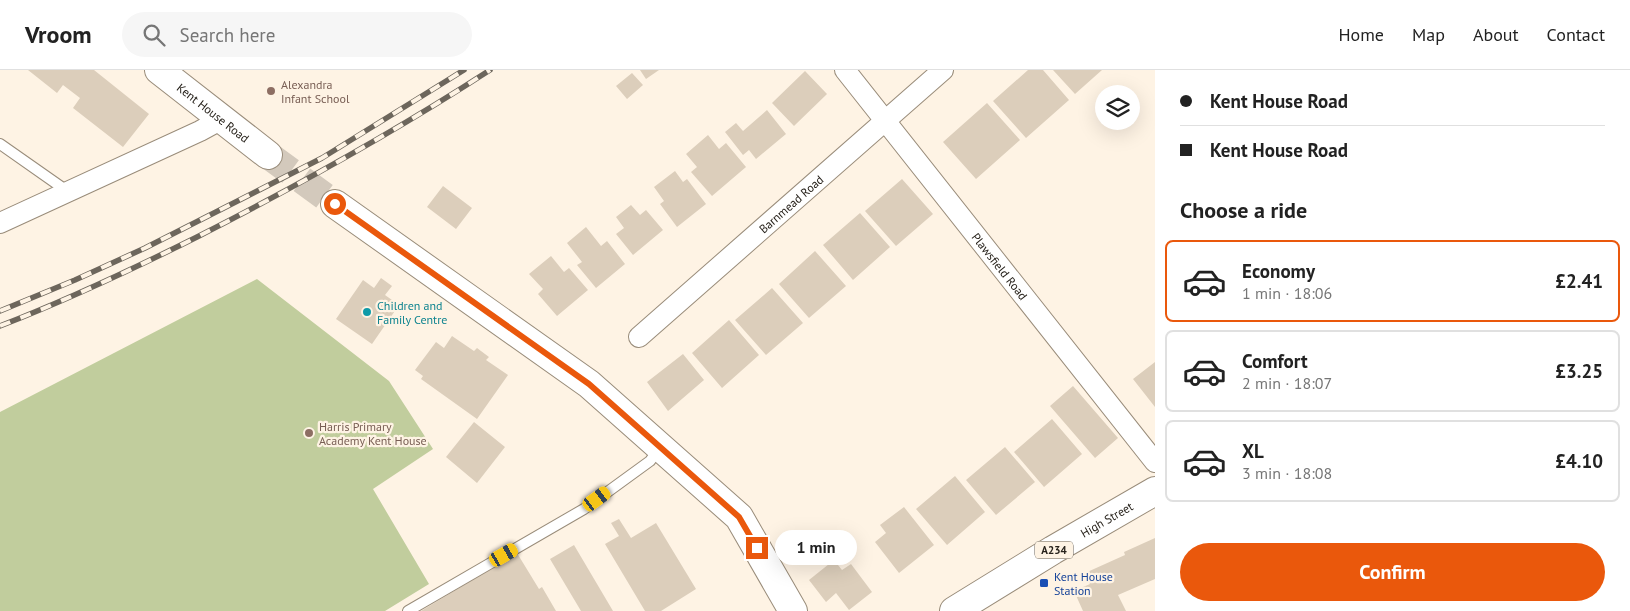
<!DOCTYPE html>
<meta charset="utf-8">
<style>
:root{--surface:#fff;--page:#f6f6f6;--text:#222;--muted:#767676;--line:#e0e0e0;--accent:#ea580c}
body{margin:0;font-family:"PT Sans",sans-serif;background:var(--page);color:var(--text);height:100vh;display:flex;flex-direction:column;font-size:19px;white-space:nowrap}
*{box-sizing:border-box;margin:0}
p{font-size:16px;color:var(--muted)}
.icon{flex:none;width:28px;height:28px;fill:none;stroke:currentColor;stroke-width:2;stroke-linecap:round;stroke-linejoin:round}
.map{position:relative;flex:1;overflow:hidden}
.side{display:flex;flex-direction:column;background:var(--surface);width:475px}
.side>*{flex:none}
.guide{display:grid;align-content:center;height:110px;padding:0 25px;background:var(--surface)}
.fabs{position:absolute;left:1095px;top:15px;display:grid;gap:10px}
.fabs a{display:grid;place-items:center;width:45px;height:45px;border-radius:50%;background:var(--surface);box-shadow:0 5px 20px #0002;font-size:25px}
.end{position:absolute;width:22px;height:22px;margin:-11px;border:6px solid #ea580c;background:#fff;box-shadow:0 0 0 2px #fff}
.from{border-radius:50%}
.bubble{position:absolute;height:35px;border-radius:18px;background:var(--surface);box-shadow:0 5px 20px #0002;font-size:16px;font-weight:700;line-height:35px;text-align:center}
.car{position:absolute;width:15px;height:30px;margin:-15px -8px;border-radius:6px;box-shadow:0 0 4px 1px #0007;background:linear-gradient(#f5c518 24%,#345 0 40%,#f5c518 0 76%,#345 0 86%,#f5c518 0)}
.guide b{display:flex;align-items:center;gap:18px;height:48px;font-size:19px}
.guide b+b{border-top:1px solid var(--line)}
.guide i{width:12px;height:12px;background:var(--text)}
ul{padding:0;list-style:none}
li{display:flex;align-items:center;gap:15px;height:82px;margin:0 10px 8px;padding:0 15px;border:2px solid var(--line);border-radius:8px}
li div{flex:1}
li b{display:block;font-size:19px}
li em{font-style:normal;font-weight:700}
li.active{border-color:var(--accent)}
li>.icon{width:45px;height:45px;stroke-width:1.5}
h2{padding:0 25px;font-size:22px;line-height:60px}
.action{display:flex;gap:10px;margin-top:auto;padding:10px 25px}
.action a{flex:1;height:58px;border-radius:30px;background:var(--accent);color:#fff;font-size:20px;font-weight:700;line-height:58px;text-align:center}
header{display:flex;align-items:center;gap:30px;box-sizing:border-box;height:70px;padding:0 25px;background:var(--surface);border-bottom:1px solid var(--line)}
header strong{font-size:24px}
nav{display:flex;gap:28px;margin-inline-start:auto;font-size:18px}
.search{width:350px;height:45px;background:var(--page);display:flex;align-items:center;gap:12px;box-sizing:border-box;padding:0 18px;border-radius:28px;color:var(--muted);font-size:19px}
main{display:flex;flex:1;min-height:0}
.map>svg:first-child{display:block}
.green{fill:#c1cd9d}
.building{fill:#dccebb}
.lines{fill:none;stroke-linecap:round;stroke-linejoin:round}
.secondary-tunnel{stroke:#d3c9bc;stroke-width:28;stroke-dasharray:28 14;stroke-linecap:butt}
.lane-casing{stroke:#998c7a;stroke-width:12}
.street-casing{stroke:#998c7a;stroke-width:22}
.secondary-casing{stroke:#998c7a;stroke-width:30}
.primary-casing{stroke:#998c7a;stroke-width:30}
.lane{stroke:#fff;stroke-width:10}
.street{stroke:#fff;stroke-width:20}
.secondary{stroke:#fff;stroke-width:28}
.primary{stroke:#fff;stroke-width:28}
.rail-casing{stroke:#6d665c;stroke-width:5.5}
.rail{stroke:#fef3e4;stroke-width:4;stroke-dasharray:11;stroke-linecap:butt}
.route{stroke:#ea580c;stroke-width:6}
.education-dot{fill:#8d6e63;stroke:#fef3e4;stroke-width:2}
.culture-dot{fill:#0f9aa8;stroke:#fef3e4;stroke-width:2}
.transit-dot{fill:#1a4fb4;stroke:#fef3e4;stroke-width:2}
.labels{text-anchor:middle;dominant-baseline:central;stroke-width:4.5;stroke-linejoin:round;paint-order:stroke}
.shield{fill:#fef3e4;stroke:#686157;stroke-width:1}
.shield-label{font-size:11px;font-weight:bold;fill:#27221b}
.education-label{font-size:12px;fill:#785e54;stroke:#fef3e4;text-anchor:start}
.street-label{font-size:12px;fill:#27221b;stroke:#fef3e4}
.culture-label{font-size:12px;fill:#0d838f;stroke:#fef3e4;text-anchor:start}
.transit-label{font-size:12px;fill:#164399;stroke:#fef3e4;text-anchor:start}
</style>
<header>
<strong>Vroom</strong>
<div class="search"><svg class="icon" aria-label="search" viewBox="0 0 24 24"><circle cx="10" cy="10" r="6"/><path d="M15 15l6 6"/></svg>Search here</div>
<nav><a>Home</a><a>Map</a><a>About</a><a>Contact</a></nav>
</header>
<main>
<div class="map">
<svg width="1155" height="541" viewBox="0 0 1155 541">
<rect width="100%" height="100%" fill="#fef3e4"/>
<path class="green" d="M 257,209 L 389,311 L 433,379 L 373,419 L 429,514 L 385,541 L 0,541 L 0,342 Z"/>
<path class="building" d="M 28,0 L 94,0 L 149,44 L 123,77 L 73,38 L 80,28 L 63,15 L 57,23 Z
M 640,0 L 659,0 L 646,9 Z
M 1028,0 L 1043,0 L 1069,30 L 1026,68 L 993,31 Z
M 1053,0 L 1102,0 L 1075,24 Z
M 805,1 L 827,24 L 794,56 L 772,33 Z
M 632,3 L 643,15 L 627,29 L 616,16 Z
M 987,33 L 1020,70 L 976,109 L 943,72 Z
M 767,40 L 786,64 L 756,89 L 749,80 L 743,85 L 725,62 L 736,53 L 743,61 Z
M 708,65 L 719,79 L 726,73 L 746,97 L 712,126 L 691,102 L 697,97 L 686,84 Z
M 675,101 L 683,112 L 687,109 L 706,134 L 677,157 L 660,134 L 664,131 L 654,117 Z
M 902,109 L 933,144 L 896,176 L 865,141 Z
M 443,116 L 472,138 L 456,159 L 427,137 Z
M 631,135 L 640,145 L 646,140 L 663,160 L 633,185 L 616,164 L 624,158 L 616,147 Z
M 860,143 L 890,177 L 853,210 L 823,175 Z
M 586,157 L 601,176 L 607,171 L 625,194 L 596,218 L 577,195 L 582,192 L 567,173 Z
M 815,181 L 846,216 L 809,248 L 779,214 Z
M 551,186 L 564,202 L 569,198 L 588,220 L 557,246 L 538,224 L 543,219 L 529,204 Z
M 381,208 L 392,216 L 385,225 L 399,235 L 372,274 L 336,249 L 363,210 L 374,218 Z
M 772,218 L 803,253 L 766,285 L 735,250 Z
M 729,250 L 759,285 L 722,318 L 692,283 Z
M 452,266 L 474,281 L 477,278 L 489,287 L 486,290 L 508,305 L 477,349 L 421,309 L 423,306 L 415,300 L 436,272 L 444,278 Z
M 683,284 L 704,310 L 668,341 L 647,312 Z
M 1155,292 L 1155,337 L 1133,309 Z
M 1073,316 L 1118,368 L 1095,388 L 1050,336 Z
M 1052,349 L 1082,384 L 1044,417 L 1014,382 Z
M 474,352 L 505,377 L 477,413 L 446,387 Z
M 1005,377 L 1035,412 L 996,445 L 966,410 Z
M 955,406 L 985,442 L 947,475 L 916,439 Z
M 904,437 L 934,475 L 899,503 L 875,472 L 886,463 L 880,455 Z
M 619,449 L 631,468 L 656,453 L 696,519 L 661,541 L 645,541 L 605,474 L 619,466 L 611,453 Z
M 1155,468 L 1155,509 L 1118,525 L 1126,541 L 1083,541 L 1074,521 L 1090,514 L 1085,503 L 1125,485 L 1124,482 Z
M 574,475 L 613,541 L 581,541 L 550,489 Z
M 517,483 L 539,519 L 542,517 L 556,541 L 421,541 Z
M 834,490 L 842,500 L 851,494 L 872,522 L 849,540 L 836,523 L 826,532 L 809,510 Z"/>
<g class="lines">
<path class="secondary-tunnel" d="M 268,85 L 335,134"/>
<g class="lane-casing">
<path id="lane" d="M 0,74 L 67,121
M 408,541 L 584,439 L 650,391 L 660,378"/>
</g>
<g class="street-casing">
<g id="street">
<path id="s1" d="M 845,0 L 1155,392"/>
<path d="M 0,153 L 200,61 L 222,49"/>
<path id="s2" d="M 639,267 L 943,0"/>
</g>
</g>
<g class="secondary-casing">
<g id="secondary">
<path id="s3" d="M 159,0 L 268,85"/>
<path d="M 335,134 L 589,314 L 739,447 L 793,541"/>
</g>
</g>
<g class="primary-casing">
<g id="primary">
<path id="s4" d="M 954,541 L 1053,480 L 1155,421"/>
</g>
</g>
<use href="#lane" class="lane"/>
<use href="#street" class="street"/>
<use href="#secondary" class="secondary"/>
<use href="#primary" class="primary"/>
<g class="rail-casing">
<path id="rail" d="M 0,241 L 75,210 L 145,178 L 322,88 L 464,0
M 0,256 C 67,230 133,199 197,167 C 297,116 396,61 490,0"/>
</g>
<use href="#rail" class="rail"/>
</g>
<g class="lines">
<path class="route" d="M 335,134 L 589,314 L 739,447 L 757,478"/>
</g>
<g class="education-dot">
<circle cx="271" cy="21" r="5"/>
<circle cx="309" cy="363" r="5"/>
</g>
<circle class="culture-dot" cx="367" cy="242" r="5"/>
<rect class="transit-dot" x="1039" y="508" width="10" height="10" rx="2.5"/>
<g class="labels">
<rect class="shield" x="1035" y="471.5" width="38" height="17" rx="4"/>
<g class="shield-label">
<text x="1054" y="480">A234</text>
</g>
<g class="education-label">
<text x="281" y="14">Alexandra<tspan x="281" dy="14">Infant School</tspan></text>
<text x="319" y="356">Harris Primary<tspan x="319" dy="14">Academy Kent House</tspan></text>
</g>
<g class="street-label">
<text stroke="none"><textPath href="#s3" startOffset="69">Kent House Road</textPath></text>
<text stroke="none"><textPath href="#s2" startOffset="202">Barnmead Road</textPath></text>
<text stroke="none"><textPath href="#s1" startOffset="250">Plawsfield Road</textPath></text>
<text stroke="none"><textPath href="#s4" startOffset="178">High Street</textPath></text>
</g>
<g class="culture-label">
<text x="377" y="235">Children and<tspan x="377" dy="14">Family Centre</tspan></text>
</g>
<g class="transit-label">
<text x="1054" y="506">Kent House<tspan x="1054" dy="14">Station</tspan></text>
</g>
</g>
</svg>
<div class="fabs">
<a><svg class="icon" aria-label="layers" viewBox="0 0 24 24"><path d="M12 4l9 5-9 5-9-5zM3 14l9 5 9-5"/></svg></a>
</div>
<i class="end from" style="left:335px;top:134px"></i>
<i class="end" style="left:757px;top:478px"></i>
<div class="bubble" style="left:775px;top:460px;width:82px">1 min</div>
<i class="car" style="left:597px;top:429px;rotate:54deg"></i>
<i class="car" style="left:504px;top:485px;rotate:60deg"></i>
</div>
<section class="side">
<div class="guide">
<b><i class="from"></i>Kent House Road</b>
<b><i></i>Kent House Road</b>
</div>
<h2>Choose a ride</h2>
<ul>
<li class="active"><svg class="icon" aria-label="car" viewBox="0 0 24 24"><path d="M5 17H2v-5l4-1 3-4h7l3 4 3 1v5h-3M9 17h6M6 11h13"/><circle cx="7" cy="17" r="2"/><circle cx="17" cy="17" r="2"/></svg><div><b>Economy</b><p>1 min · 18:06</p></div><em>£2.41</em></li>
<li><svg class="icon" aria-label="car" viewBox="0 0 24 24"><path d="M5 17H2v-5l4-1 3-4h7l3 4 3 1v5h-3M9 17h6M6 11h13"/><circle cx="7" cy="17" r="2"/><circle cx="17" cy="17" r="2"/></svg><div><b>Comfort</b><p>2 min · 18:07</p></div><em>£3.25</em></li>
<li><svg class="icon" aria-label="car" viewBox="0 0 24 24"><path d="M5 17H2v-5l4-1 3-4h7l3 4 3 1v5h-3M9 17h6M6 11h13"/><circle cx="7" cy="17" r="2"/><circle cx="17" cy="17" r="2"/></svg><div><b>XL</b><p>3 min · 18:08</p></div><em>£4.10</em></li>
</ul>
<div class="action"><a>Confirm</a></div>
</section>
</main>
